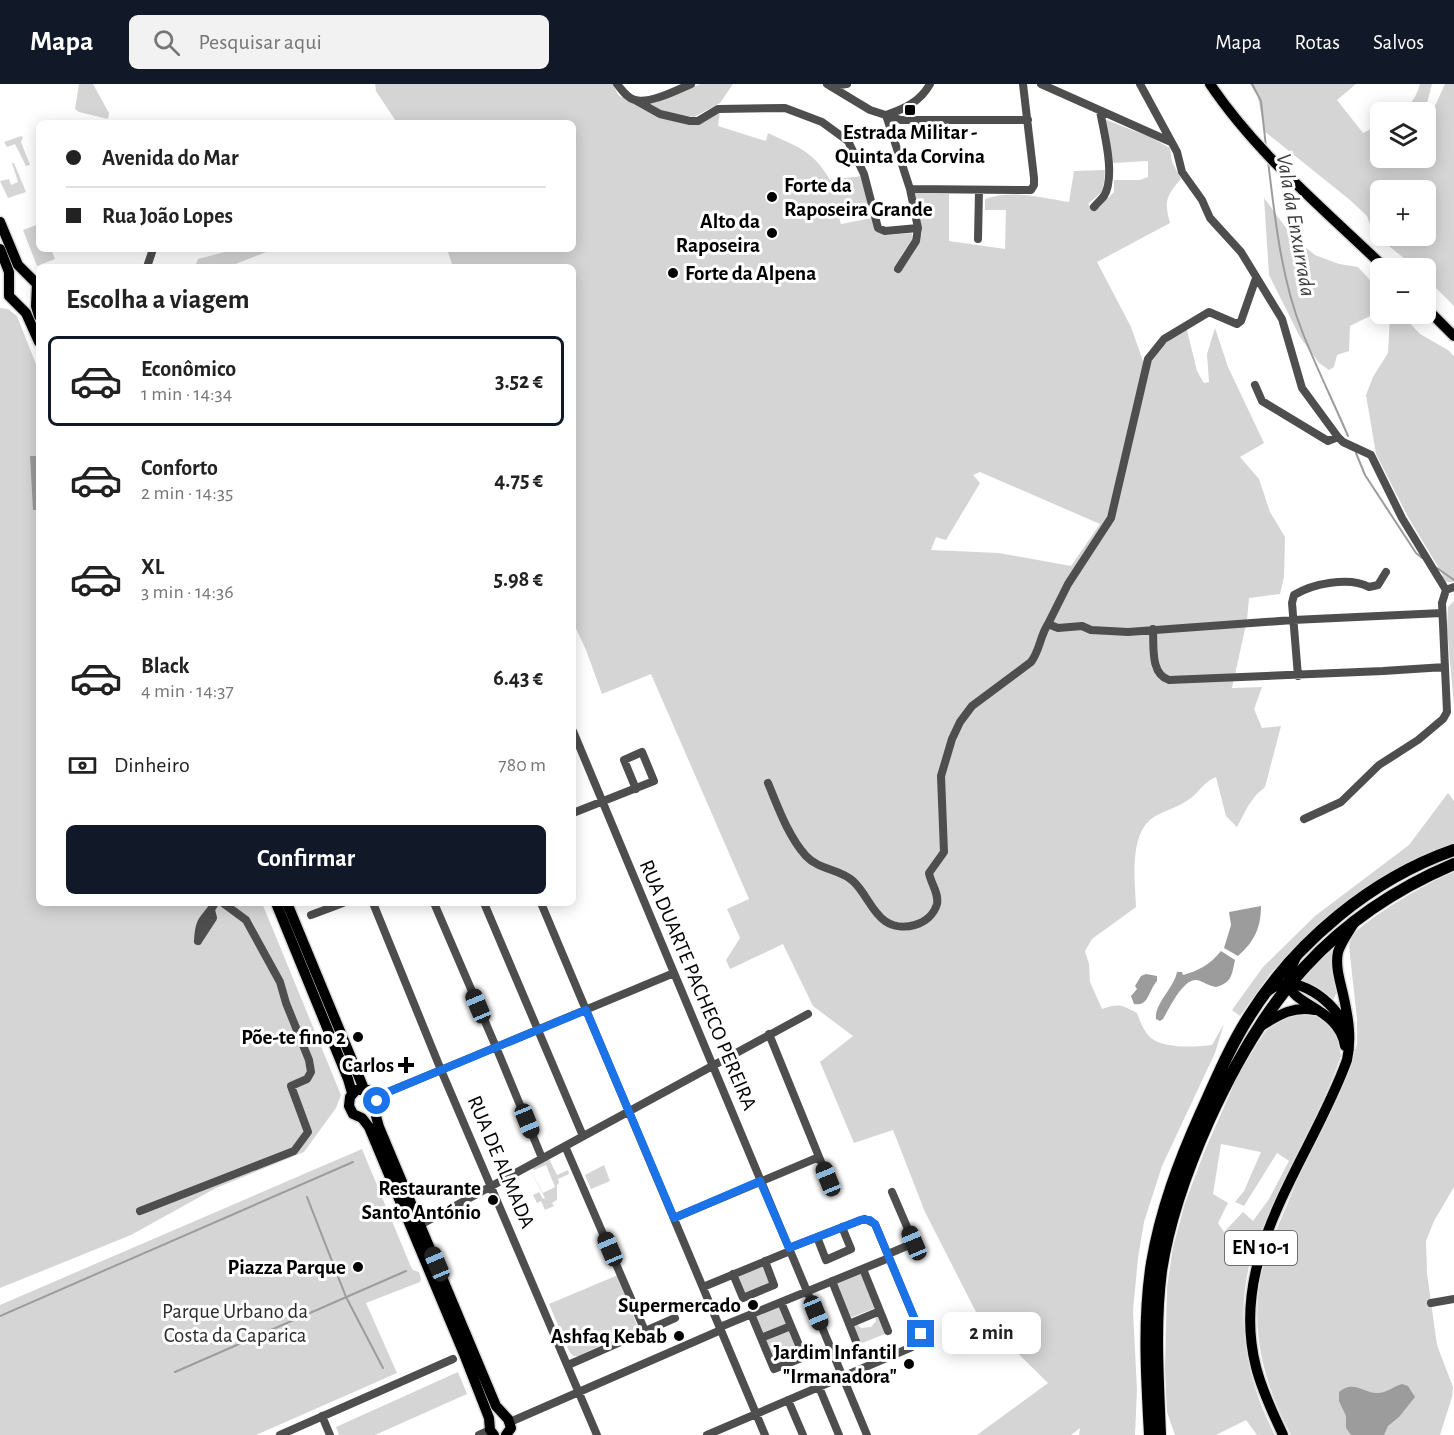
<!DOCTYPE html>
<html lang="pt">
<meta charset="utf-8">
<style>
:root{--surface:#fff;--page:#f2f2f2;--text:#222;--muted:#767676;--line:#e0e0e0;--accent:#111827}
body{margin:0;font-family:"Alegreya Sans",sans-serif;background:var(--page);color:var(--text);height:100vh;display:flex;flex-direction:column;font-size:22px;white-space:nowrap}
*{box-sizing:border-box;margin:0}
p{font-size:20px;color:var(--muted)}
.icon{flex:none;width:33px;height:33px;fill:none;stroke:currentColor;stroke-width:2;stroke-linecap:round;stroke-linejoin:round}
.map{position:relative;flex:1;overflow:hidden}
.side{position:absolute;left:36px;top:180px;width:540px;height:642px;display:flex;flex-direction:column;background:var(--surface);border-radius:9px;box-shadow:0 3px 15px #0003}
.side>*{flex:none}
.top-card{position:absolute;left:36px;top:36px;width:540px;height:132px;border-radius:9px;box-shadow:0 3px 15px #0003;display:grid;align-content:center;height:132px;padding:0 30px;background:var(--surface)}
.tools{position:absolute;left:1370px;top:18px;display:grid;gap:12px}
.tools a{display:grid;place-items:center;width:66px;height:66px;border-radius:9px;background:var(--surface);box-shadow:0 3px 15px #0003;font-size:30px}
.end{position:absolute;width:27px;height:27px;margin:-14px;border:8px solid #1a73e8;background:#fff;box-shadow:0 0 0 3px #fff}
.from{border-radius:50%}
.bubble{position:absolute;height:42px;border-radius:9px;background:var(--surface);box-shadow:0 3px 15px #0003;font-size:20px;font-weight:600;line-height:42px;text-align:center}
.car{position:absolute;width:18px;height:36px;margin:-18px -9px;border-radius:8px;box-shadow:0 0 4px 2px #0007;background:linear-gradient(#222 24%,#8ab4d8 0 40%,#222 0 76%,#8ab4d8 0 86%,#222 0)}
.top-card b{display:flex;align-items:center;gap:21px;height:57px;font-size:22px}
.top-card b+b{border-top:2px solid var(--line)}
.top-card i{width:15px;height:15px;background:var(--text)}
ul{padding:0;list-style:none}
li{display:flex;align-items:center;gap:18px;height:90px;margin:0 12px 9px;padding:0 18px;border:3px solid transparent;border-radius:9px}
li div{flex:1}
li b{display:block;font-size:22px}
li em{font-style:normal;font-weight:600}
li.on{border-color:var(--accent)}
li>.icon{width:54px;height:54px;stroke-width:1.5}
h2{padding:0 30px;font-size:27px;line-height:72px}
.pay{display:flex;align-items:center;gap:15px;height:66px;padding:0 30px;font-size:22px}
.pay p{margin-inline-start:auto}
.primary-button{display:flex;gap:12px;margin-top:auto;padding:12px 30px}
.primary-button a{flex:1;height:69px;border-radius:9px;background:var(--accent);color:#fff;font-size:24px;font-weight:600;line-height:69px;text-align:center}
header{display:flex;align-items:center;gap:36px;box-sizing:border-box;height:84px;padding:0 30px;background:var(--accent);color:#fff}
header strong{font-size:28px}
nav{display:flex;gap:33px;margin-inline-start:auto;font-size:21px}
.search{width:420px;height:54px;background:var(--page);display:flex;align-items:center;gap:15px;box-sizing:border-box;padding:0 21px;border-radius:9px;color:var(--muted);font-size:22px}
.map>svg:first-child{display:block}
.green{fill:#d5d5d5;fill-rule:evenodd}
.water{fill:#9c9c9c}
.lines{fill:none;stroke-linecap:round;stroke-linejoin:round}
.stream{stroke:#9c9c9c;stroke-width:2}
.major-casing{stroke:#dbdbdb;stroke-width:13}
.highway-casing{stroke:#dbdbdb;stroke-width:14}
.minor{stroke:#4e4e4e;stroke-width:8}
.major{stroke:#000;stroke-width:10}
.highway{stroke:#000;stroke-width:12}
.route{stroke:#1a73e8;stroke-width:8}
.poi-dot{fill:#000;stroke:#fff;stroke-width:2}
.labels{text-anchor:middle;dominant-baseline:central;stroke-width:6;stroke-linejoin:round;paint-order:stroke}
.shield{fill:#fff;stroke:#4c4c4c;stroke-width:1.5}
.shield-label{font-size:20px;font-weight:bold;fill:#000}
.poi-label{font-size:21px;font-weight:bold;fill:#000;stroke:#fff;text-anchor:end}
.street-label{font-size:21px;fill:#000;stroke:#fff}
.park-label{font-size:21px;fill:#2c2c2c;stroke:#fff}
.water-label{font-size:22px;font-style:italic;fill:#3d3d3d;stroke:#fff}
</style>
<header>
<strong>Mapa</strong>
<div class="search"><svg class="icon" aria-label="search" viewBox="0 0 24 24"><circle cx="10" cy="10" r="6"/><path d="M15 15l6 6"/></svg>Pesquisar aqui</div>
<nav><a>Mapa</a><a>Rotas</a><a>Salvos</a></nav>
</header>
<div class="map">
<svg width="1454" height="1351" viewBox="0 0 1454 1351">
<rect width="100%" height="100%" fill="#fff"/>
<path class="green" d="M 79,0 L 93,0 L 109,29 L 108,35 L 79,28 L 75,25 Z
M 375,0 L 613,0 L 618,11 L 633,19 L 693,41 L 704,38 L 720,27 L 718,42 L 766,57 L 768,49 C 797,63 813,66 830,96 L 862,92 L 868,119 L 837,127 L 841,140 L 872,134 L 878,148 L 888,151 L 912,149 L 912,155 L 893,185 L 900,188 L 922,150 L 920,132 L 915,110 L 949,110 L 949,157 L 1005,165 L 1006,126 L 985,126 L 985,115 C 1012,105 1042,114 1069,118 L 1074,87 L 1105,86 L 1103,107 L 1088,120 L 1095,127 L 1114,108 L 1114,96 L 1140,96 L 1148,93 L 1148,77 L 1113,79 L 1104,35 L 1150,53 L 1170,64 L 1172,78 L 1181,95 C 1166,112 1164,117 1170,139 L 1097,178 L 1131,243 L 1143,277 L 1150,279 L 1160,264 L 1186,242 L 1197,287 L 1204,299 L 1209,298 L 1207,270 L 1215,244 L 1228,283 L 1264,359 L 1240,373 L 1259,395 L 1270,428 L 1285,453 L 1284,493 L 1280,510 L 1249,514 L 1247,536 L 1232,604 L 1262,603 L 1254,625 L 1262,644 L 1281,642 L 1265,703 L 1256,711 L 1248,722 L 1237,743 L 1226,732 L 1216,693 C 1203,698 1199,709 1188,716 C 1177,724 1162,727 1151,735 C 1129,753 1135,798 1136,823 L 1092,855 L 1085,867 L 1089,880 L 1090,898 L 1102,925 C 1119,919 1122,921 1137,929 C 1140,937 1144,948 1151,954 C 1165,965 1196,963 1212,961 L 1224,940 L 1215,969 L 1162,1082 L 1144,1138 L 1138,1174 L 1133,1227 L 1137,1306 L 1135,1351 L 1079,1351 L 1080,1344 L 1071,1351 L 977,1351 L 1048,1299 L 976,1228 L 925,1128 L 893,1046 L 854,1059 L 820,978 L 853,952 L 813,922 L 783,860 L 730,885 L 726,876 L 740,854 L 727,825 L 749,815 L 651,590 L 602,610 L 586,566 L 573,538 L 573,183 L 453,183 L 447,165 L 573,165 L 573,39 L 397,39 L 376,7 ZM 980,388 L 1100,440 L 1071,482 L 999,469 L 931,466 L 936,453 L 946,456 L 980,399 L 973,391 Z
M 700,0 L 733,0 L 720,19 L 694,33 L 665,28 L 649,21 L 649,18 L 678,9 Z
M 1250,0 L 1356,0 L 1337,16 L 1363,49 L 1380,40 L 1380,74 L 1425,74 L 1425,28 L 1398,28 C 1411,21 1416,14 1420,0 L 1432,0 L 1426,23 L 1434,24 L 1445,0 L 1454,0 L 1454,222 L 1425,193 L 1425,184 L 1416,184 L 1373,149 L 1367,132 L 1350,116 L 1264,47 L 1258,13 ZM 1380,106 L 1425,106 L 1425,152 L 1380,152 Z
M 21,52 L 23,53 L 21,58 L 30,81 L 26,82 L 15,60 L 7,63 L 4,58 Z
M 12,79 L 14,79 L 26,108 L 8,114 L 0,97 L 9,95 L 11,101 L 18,98 Z
M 1264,114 L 1292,152 L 1315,171 L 1339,180 L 1358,183 L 1380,207 L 1380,227 L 1350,242 L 1349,267 L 1337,271 L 1334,283 L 1329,286 L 1319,279 L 1300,253 L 1269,191 Z
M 39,140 L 39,165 L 51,165 L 55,175 L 37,182 L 23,146 Z
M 224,165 L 274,165 L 228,183 L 195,183 L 198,175 L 225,168 Z
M 0,224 L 8,225 L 17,232 L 39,288 L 39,819 L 262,819 L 341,1011 L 336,1024 L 304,1068 L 216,1104 L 131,1151 L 0,1204 Z
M 1386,230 L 1401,230 L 1420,250 L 1448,266 L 1454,272 L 1454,498 L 1446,498 L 1441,492 L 1443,491 L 1408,433 L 1376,370 L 1366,311 L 1373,293 L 1388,269 L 1390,233 Z
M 1454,517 L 1454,622 L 1447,545 L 1448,523 Z
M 1448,709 L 1454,717 L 1454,759 L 1434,767 L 1379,797 L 1317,841 L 1270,890 L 1240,932 L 1232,926 L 1263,883 L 1315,832 L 1409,761 Z
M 1454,788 L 1454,1103 L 1434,1137 L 1426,1157 L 1427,1189 L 1437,1261 L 1453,1303 L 1452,1313 L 1440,1351 L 1291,1351 C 1259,1291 1245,1227 1270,1161 L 1310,1066 L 1350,981 L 1357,960 L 1357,935 L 1349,862 C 1350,859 1350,856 1352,853 C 1361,837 1435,794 1454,788 Z
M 1336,860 L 1336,910 L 1333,916 L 1301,896 Z
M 1292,929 C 1328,928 1336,937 1341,972 C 1322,1025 1293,1075 1270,1127 C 1263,1143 1254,1161 1250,1178 C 1235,1237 1247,1298 1275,1351 L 1257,1351 L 1246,1336 L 1216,1351 L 1175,1351 L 1167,1328 L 1165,1285 L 1167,1203 L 1173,1163 L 1185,1119 L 1205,1066 L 1239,989 L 1264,949 L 1275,938 ZM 1221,1060 L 1261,1068 L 1244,1107 L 1235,1118 L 1244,1122 L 1277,1069 L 1289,1077 L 1269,1115 L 1253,1137 L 1243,1128 L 1224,1148 L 1218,1139 L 1228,1119 L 1213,1110 Z
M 362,1065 L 411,1183 L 413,1186 L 419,1188 L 421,1195 L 420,1198 L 366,1219 L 397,1289 L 256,1351 L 0,1351 L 0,1221 Z
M 549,1075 L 557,1091 L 568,1086 L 569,1090 L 558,1095 L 559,1099 L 557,1101 L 557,1116 L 552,1119 L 554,1122 L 545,1126 L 541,1117 L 537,1119 L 533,1111 L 539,1108 L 543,1115 L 545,1114 L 530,1086 L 543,1109 L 555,1103 L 546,1081 L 534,1086 L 533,1084 Z
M 604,1081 L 610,1097 L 591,1105 L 585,1091 Z
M 765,1177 L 774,1201 L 743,1214 L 733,1190 Z
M 860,1186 L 875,1224 L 850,1234 L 835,1196 Z
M 618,1191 L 638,1244 L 578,1272 L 573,1272 L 569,1267 L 549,1220 Z
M 781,1218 L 804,1273 L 774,1285 L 751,1230 Z
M 879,1231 L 887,1249 L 860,1260 L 852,1242 L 857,1240 L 861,1244 L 871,1243 L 876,1237 L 875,1233 Z
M 458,1288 L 467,1310 L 375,1351 L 339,1351 L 336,1343 Z"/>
<path class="water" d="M 30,372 L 39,372 L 39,426 L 33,426 Z
M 1261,822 C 1261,844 1254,858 1238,872 L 1224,864 L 1231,841 L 1229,828 Z
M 1221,867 L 1235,876 C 1232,890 1232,899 1216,903 C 1209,902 1204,898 1197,896 C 1183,894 1169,925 1163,935 L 1160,937 L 1156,935 C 1154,920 1174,904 1177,888 L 1182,888 L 1183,891 C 1198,887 1211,880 1221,867 Z
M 1146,890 L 1157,892 L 1157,897 C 1148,907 1149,923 1134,920 L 1131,912 L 1137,905 L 1135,902 L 1141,892 Z
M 1402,1300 L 1408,1302 L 1415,1313 L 1399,1333 L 1388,1342 L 1384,1351 L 1351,1351 L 1346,1344 L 1346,1332 L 1339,1317 L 1339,1308 C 1354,1295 1364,1310 1379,1309 C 1388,1308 1394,1302 1402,1300 Z"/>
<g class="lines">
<path class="stream" d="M 1252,0 L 1261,17 L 1266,63
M 1268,77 C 1275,134 1281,194 1302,247 C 1316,283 1333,317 1348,352
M 1356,369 L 1365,391 L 1416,469 L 1422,474
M 1437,484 L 1454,496
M 307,1113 L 346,1213 L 383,1284
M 0,1232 L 353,1078
M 175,1288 L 406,1187"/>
<g class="major-casing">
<path id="major" d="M 1210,0 C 1257,70 1325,126 1385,184
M 0,138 L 18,181 L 37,200 L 36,222 L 39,232
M 0,165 L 9,188 L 9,212 L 26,229 L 39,258
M 1425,223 L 1454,252
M 276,819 L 348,995 L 352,1009
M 287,819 L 364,1005
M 1296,873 C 1293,881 1287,891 1289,900 C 1293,922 1339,924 1345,962
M 1268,907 C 1295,885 1336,919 1346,944
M 1261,942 C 1279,931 1292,922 1315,926
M 494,1351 L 490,1346 L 489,1334 L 464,1270 L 369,1043 L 362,1034 L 353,1030 L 349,1022 L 350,1013 L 356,1006 L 369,1006 L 376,1013 L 376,1032 L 379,1043 L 496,1322 L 508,1335 L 511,1344 L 506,1351
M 1283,1351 C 1273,1329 1262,1307 1256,1283 C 1227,1170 1311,1076 1347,976 C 1352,954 1348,932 1343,910 C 1340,897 1335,882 1338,868 C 1341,858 1348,849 1354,839"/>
</g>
<g class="highway-casing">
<path id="highway" d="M 1150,1351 C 1147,1294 1143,1236 1152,1179 C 1161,1126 1179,1078 1201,1029 C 1216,996 1230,962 1250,931 C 1296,858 1371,795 1454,766
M 1160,1351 C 1158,1296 1154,1241 1161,1187 C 1169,1134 1187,1085 1209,1036 C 1264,915 1329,833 1454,780"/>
</g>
<path class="minor" d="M 617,0 C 622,6 627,14 635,16 C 650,20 677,6 691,0
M 827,0 L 870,26 L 901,36 L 1028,36
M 1041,0 L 1171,58
M 1140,0 L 1177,68 L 1182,88 L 1202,116 L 1210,134 L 1241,168 L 1282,235 L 1302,304 L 1338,353
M 831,2 L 847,0
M 635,16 L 660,30 L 690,37 L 698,37 L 718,25 L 785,24 L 822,38 L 848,57 L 864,90 L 878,144 L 885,147 L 918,144
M 886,31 L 910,105 L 918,144 L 916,157 L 898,185
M 886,31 C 904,25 920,18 930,0
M 910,105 L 1031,106 L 1034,101 L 1034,94 L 1023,0
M 1094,123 C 1097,119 1101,116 1104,112 C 1116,92 1104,49 1100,27
M 978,155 L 979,106
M 147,183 L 153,165
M 1255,301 L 1262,317 L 1328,357 L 1338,353 L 1343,358 L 1371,371 L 1402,434 L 1446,506
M 1048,540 L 1068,500 L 1111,434 L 1148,275 L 1164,255 L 1209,228 L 1237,240 L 1241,237 L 1256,194
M 1153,545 C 1154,562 1150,590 1169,596 L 1383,587 L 1445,583
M 1298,592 L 1292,519 L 1294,511 C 1312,500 1349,492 1369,503 L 1378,501 L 1386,488
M 573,647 L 867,1351
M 768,699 C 778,723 788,752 806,772 C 819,786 840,785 853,797 C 866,809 871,827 885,837 C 902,849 931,841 937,820 C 939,809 931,800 929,789 L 944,768 L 941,692 L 952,655 L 960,638 L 972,622 L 1031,578 C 1040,566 1040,552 1048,540 L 1058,544 L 1082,542 L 1091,546 L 1128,548 L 1293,536 L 1442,529
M 573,729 L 654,697 L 642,668 L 624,676 L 636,705
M 1304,735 L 1341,718 L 1379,681 L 1418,656 L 1443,635 L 1447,628 L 1442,519 L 1446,506 L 1454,503
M 373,819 L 441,986 L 597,1351
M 434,819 L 496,963 L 542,1074
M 484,819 L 583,1052
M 541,819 L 765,1351
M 311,831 L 343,819
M 198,857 C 199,832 205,837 215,819
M 198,857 L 213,834 L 211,826
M 769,950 L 828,1095
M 376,1013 L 674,889
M 565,1062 L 645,1247
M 140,1127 L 294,1067 L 308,1048 L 291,1002 L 307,995 L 311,988 L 309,976 L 286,919 L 280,898 L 246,836 L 223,819
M 674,1134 L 819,1073
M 420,1141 L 808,930
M 817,1153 L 826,1176 L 851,1165 L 842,1143
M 888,1170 L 914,1159 L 892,1108
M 863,1185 L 888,1247
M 733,1190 L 743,1214 L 774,1201 L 765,1177
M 832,1197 L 857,1260
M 703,1203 L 790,1167
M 1431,1219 L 1454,1215
M 751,1230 L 774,1285 L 804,1273 L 781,1218
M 849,1240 L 880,1227
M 720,1243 L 889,1174
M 761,1254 L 791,1242
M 568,1281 L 675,1234
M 819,1303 L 839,1351
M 788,1316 L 803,1351
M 322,1332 L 330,1351
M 510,1338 L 721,1246
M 280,1351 L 453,1275
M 479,1351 L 490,1346
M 707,1351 L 912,1263 L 919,1257 L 920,1248 L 875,1140 L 865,1135 L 861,1136 L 789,1164"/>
<use href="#major" class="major"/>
<use href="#highway" class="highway"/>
</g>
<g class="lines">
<path class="route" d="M 377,1017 L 376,1013 L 586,926 L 674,1134 L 760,1097 L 789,1164 L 861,1136 L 870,1136 L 875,1140 L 921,1250"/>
</g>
<g class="poi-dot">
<rect x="904" y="20" width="12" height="12" rx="3"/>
<circle cx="772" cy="113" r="6"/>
<circle cx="772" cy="149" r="6"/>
<circle cx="673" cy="189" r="6"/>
<circle cx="358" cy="953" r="6"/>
<path d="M403 972h6v6h6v6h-6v6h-6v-6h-6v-6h6z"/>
<circle cx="493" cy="1116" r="6"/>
<circle cx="358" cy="1183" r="6"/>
<circle cx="753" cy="1221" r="6"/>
<circle cx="679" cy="1252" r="6"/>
<circle cx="909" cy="1280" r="6"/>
</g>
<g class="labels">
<rect class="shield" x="1225" y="1147" width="72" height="34" rx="4.5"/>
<g class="shield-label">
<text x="1261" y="1164">EN 10-1</text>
</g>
<g class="poi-label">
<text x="910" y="48" text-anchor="middle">Estrada Militar -<tspan x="910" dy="24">Quinta da Corvina</tspan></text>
<text x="784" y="101" text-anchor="start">Forte da<tspan x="784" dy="24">Raposeira Grande</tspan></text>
<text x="760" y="137">Alto da<tspan x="760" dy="24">Raposeira</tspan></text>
<text x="685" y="189" text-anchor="start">Forte da Alpena</text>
<text x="346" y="953">Põe-te fino 2</text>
<text x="394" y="981">Carlos</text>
<text x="481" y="1104">Restaurante<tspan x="481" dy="24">Santo António</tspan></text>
<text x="346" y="1183">Piazza Parque</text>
<text x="741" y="1221">Supermercado</text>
<text x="667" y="1252">Ashfaq Kebab</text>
<text x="897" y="1268">Jardim Infantil<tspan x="897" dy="24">"Irmanadora"</tspan></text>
</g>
<g class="street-label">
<text transform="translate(698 901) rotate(67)">RUA DUARTE PACHECO PEREIRA</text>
<text transform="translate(501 1078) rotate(67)">RUA DE ALMADA</text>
</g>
<g class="park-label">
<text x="235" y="1227">Parque Urbano da<tspan x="235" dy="24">Costa da Caparica</tspan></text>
</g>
<g class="water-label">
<text transform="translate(1296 141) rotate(80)">Vala da Enxurrada</text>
</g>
</g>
</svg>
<div class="tools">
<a><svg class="icon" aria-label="layers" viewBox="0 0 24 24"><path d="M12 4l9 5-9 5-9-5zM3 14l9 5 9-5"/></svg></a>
<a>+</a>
<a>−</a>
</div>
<i class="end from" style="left:377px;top:1017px"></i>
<i class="end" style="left:921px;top:1250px"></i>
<div class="bubble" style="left:942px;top:1228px;width:99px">2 min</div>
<i class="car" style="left:478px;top:922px;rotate:337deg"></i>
<i class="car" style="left:527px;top:1037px;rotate:158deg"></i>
<i class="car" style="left:828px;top:1095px;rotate:338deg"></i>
<i class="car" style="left:914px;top:1159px;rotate:337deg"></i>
<i class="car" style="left:610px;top:1165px;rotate:337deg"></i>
<i class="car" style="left:437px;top:1180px;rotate:337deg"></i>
<i class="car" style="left:816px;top:1229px;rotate:158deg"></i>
<div class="top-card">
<b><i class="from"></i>Avenida do Mar</b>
<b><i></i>Rua João Lopes</b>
</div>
<section class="side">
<h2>Escolha a viagem</h2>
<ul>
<li class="on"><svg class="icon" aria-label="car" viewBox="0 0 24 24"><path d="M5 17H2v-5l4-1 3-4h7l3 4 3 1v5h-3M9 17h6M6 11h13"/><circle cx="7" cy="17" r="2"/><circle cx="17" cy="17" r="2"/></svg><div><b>Econômico</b><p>1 min · 14:34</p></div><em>3.52 €</em></li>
<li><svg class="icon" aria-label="car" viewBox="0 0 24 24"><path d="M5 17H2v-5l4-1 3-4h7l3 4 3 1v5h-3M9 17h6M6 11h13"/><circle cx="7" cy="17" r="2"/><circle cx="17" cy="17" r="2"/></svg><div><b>Conforto</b><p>2 min · 14:35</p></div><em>4.75 €</em></li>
<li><svg class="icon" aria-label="car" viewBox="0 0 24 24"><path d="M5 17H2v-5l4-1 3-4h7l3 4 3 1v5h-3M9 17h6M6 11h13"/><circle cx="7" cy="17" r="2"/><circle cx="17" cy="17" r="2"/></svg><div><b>XL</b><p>3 min · 14:36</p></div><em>5.98 €</em></li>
<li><svg class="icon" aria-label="car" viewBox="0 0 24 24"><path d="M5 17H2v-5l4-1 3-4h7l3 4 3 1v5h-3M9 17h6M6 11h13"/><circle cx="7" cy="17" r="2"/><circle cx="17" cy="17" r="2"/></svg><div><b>Black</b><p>4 min · 14:37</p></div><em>6.43 €</em></li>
</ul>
<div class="pay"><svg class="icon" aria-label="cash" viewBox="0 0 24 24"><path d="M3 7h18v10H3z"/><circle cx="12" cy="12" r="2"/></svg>Dinheiro<p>780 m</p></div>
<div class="primary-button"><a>Confirmar</a></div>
</section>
</div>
